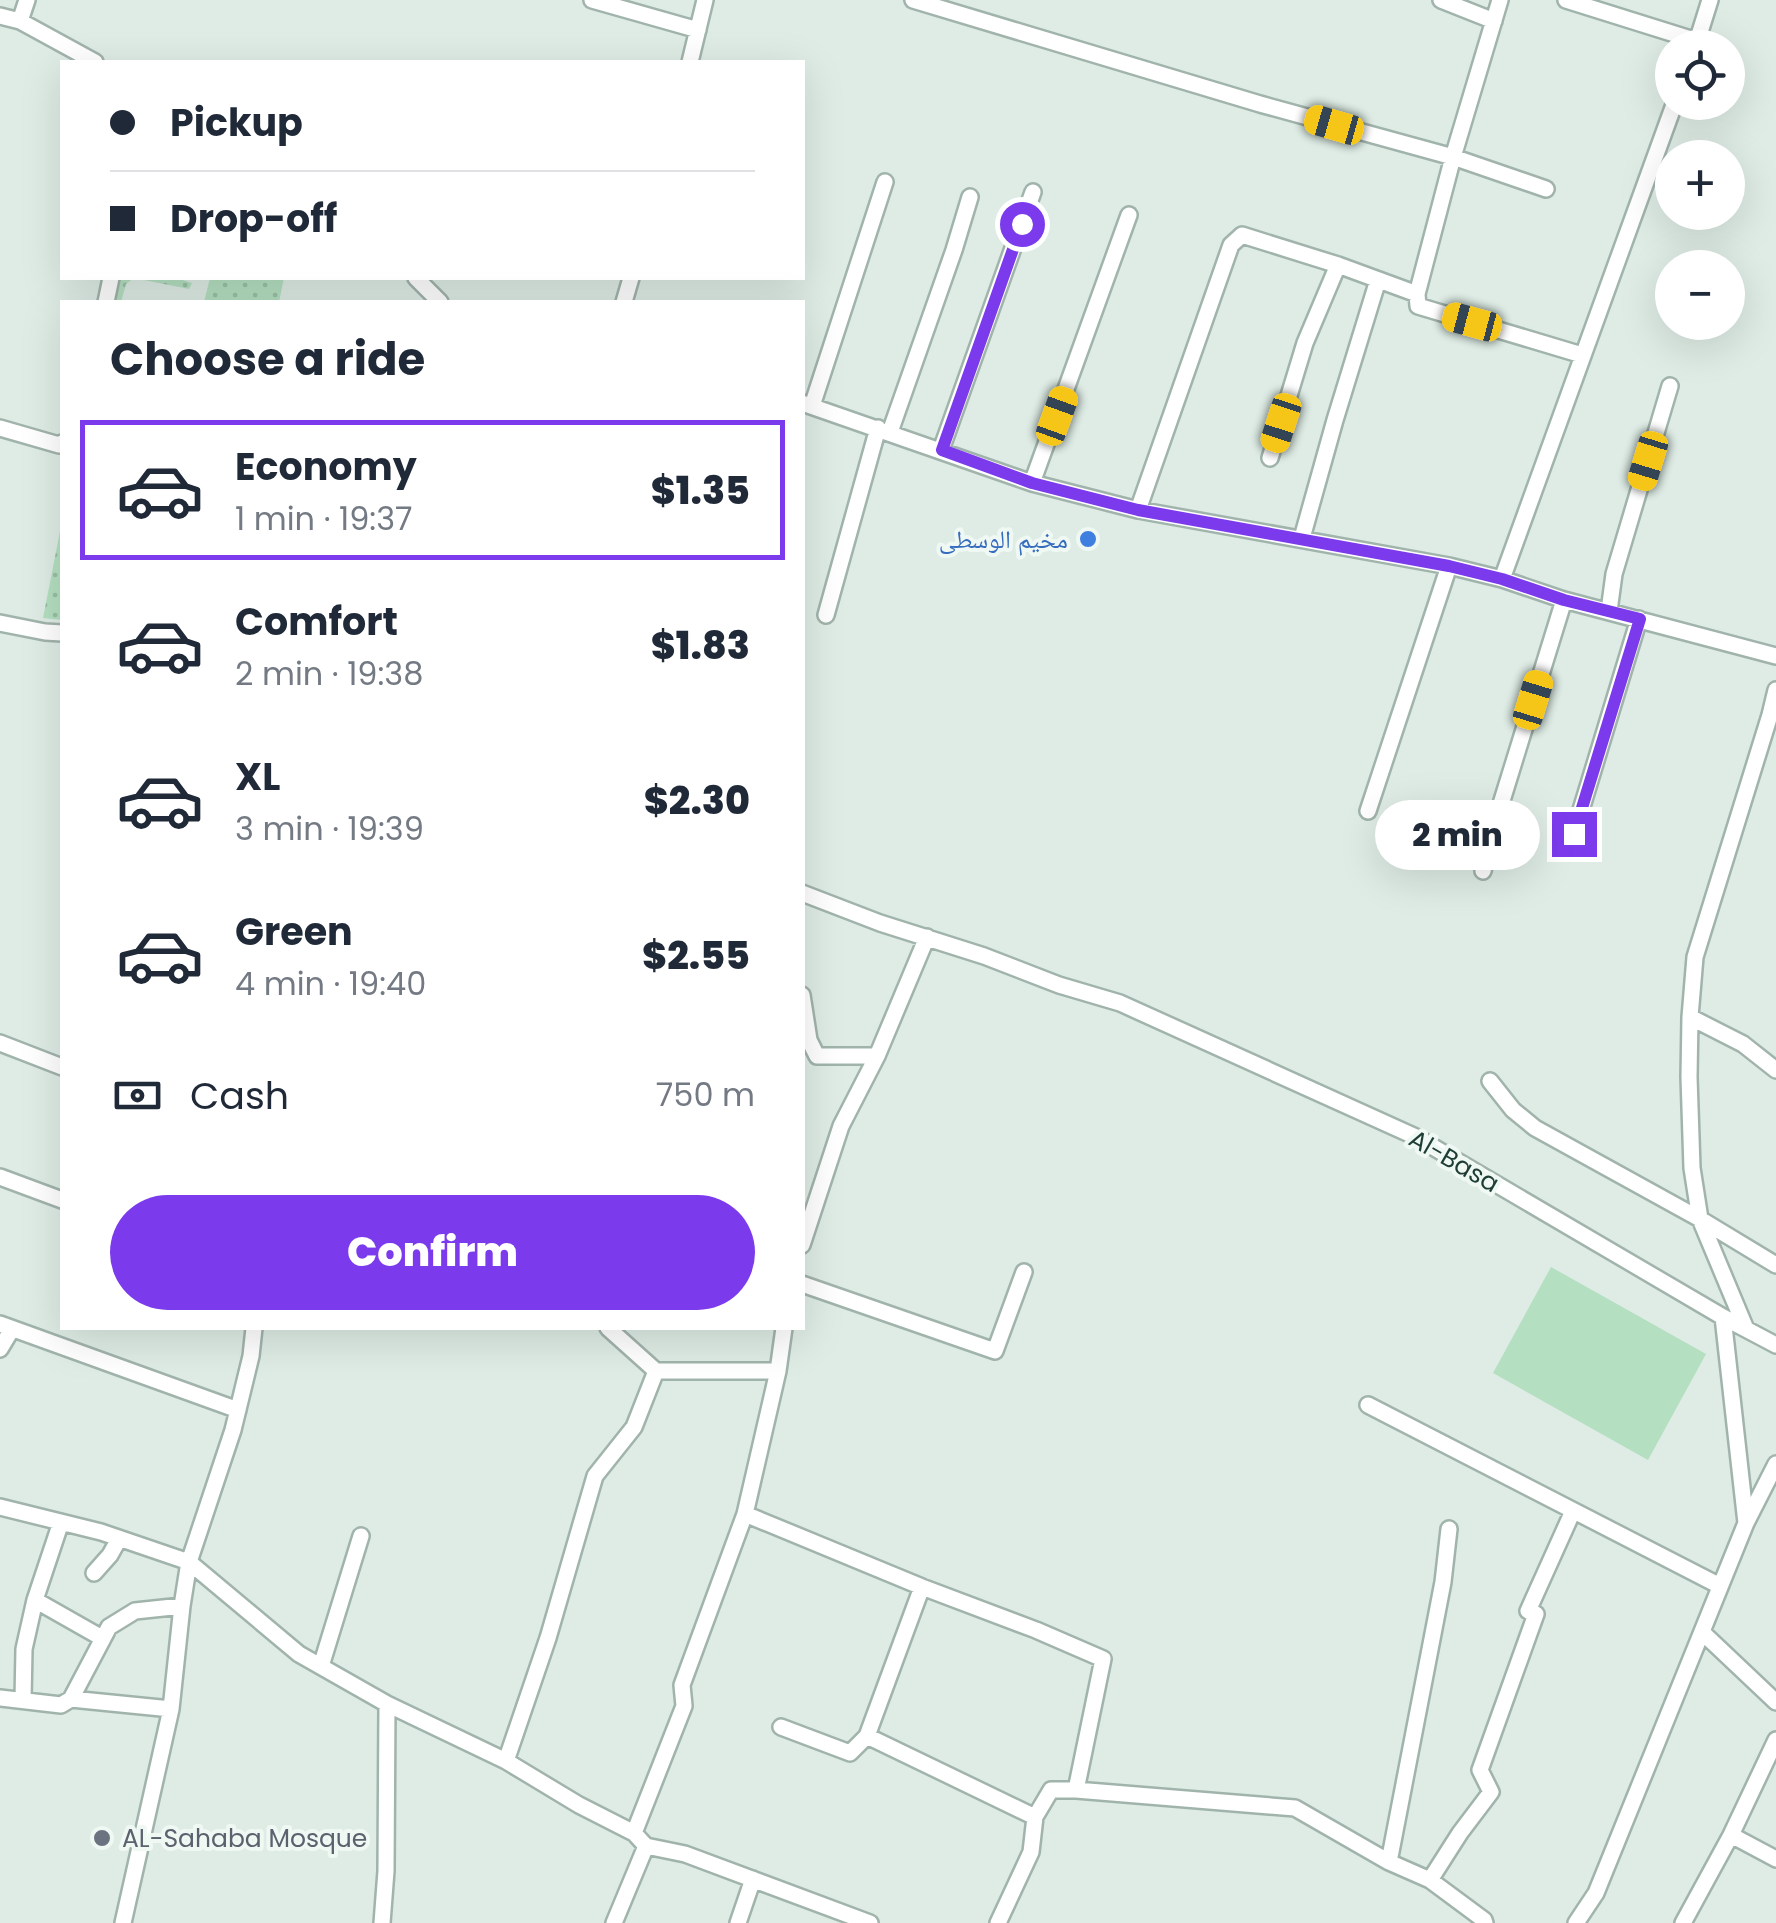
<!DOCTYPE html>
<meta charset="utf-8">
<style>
:root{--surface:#fff;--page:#f2f2f3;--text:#1f2937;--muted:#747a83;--line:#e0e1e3;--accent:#7c3aed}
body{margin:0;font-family:Poppins,"Noto Naskh Arabic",sans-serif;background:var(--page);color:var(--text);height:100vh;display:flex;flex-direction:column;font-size:38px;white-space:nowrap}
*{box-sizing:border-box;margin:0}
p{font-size:32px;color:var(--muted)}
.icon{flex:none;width:55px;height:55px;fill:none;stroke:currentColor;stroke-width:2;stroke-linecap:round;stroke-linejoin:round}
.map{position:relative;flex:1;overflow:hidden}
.sheet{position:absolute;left:60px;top:300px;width:745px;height:1030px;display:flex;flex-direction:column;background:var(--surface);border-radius:0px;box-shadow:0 10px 40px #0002}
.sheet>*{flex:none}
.guide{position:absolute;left:60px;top:60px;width:745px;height:220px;border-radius:0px;box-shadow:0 10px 40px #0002;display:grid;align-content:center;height:220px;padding:0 50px;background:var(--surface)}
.controls{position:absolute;left:1655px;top:30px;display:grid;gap:20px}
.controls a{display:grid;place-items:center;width:90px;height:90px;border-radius:50%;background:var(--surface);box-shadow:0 10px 40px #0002;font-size:50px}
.end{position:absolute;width:45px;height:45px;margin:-22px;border:12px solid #7c3aed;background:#fff;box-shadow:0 0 0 5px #fff}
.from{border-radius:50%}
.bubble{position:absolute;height:70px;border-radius:35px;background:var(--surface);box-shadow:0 10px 40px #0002;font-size:32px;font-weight:800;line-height:70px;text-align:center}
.car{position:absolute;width:30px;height:60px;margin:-30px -15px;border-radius:12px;box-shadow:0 0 8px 2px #0007;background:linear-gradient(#f5c518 24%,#345 0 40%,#f5c518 0 76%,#345 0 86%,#f5c518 0)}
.guide b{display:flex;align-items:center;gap:35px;height:95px;font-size:38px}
.guide b+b{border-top:2px solid var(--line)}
.guide i{width:25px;height:25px;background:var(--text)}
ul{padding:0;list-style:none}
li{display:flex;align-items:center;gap:30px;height:140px;margin:0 20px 15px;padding:0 30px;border:5px solid transparent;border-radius:0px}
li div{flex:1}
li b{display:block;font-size:38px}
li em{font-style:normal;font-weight:800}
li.active{border-color:var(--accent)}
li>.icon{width:90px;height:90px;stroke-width:1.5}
h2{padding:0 50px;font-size:45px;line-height:120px}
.pay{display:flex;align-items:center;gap:25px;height:110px;padding:0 50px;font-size:38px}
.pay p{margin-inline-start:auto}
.primary-button{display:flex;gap:20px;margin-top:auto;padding:20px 50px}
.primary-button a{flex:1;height:115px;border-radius:60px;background:var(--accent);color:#fff;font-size:40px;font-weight:800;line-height:115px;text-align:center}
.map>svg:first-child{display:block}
.garden{fill:url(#garden-dots)}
.pitch{fill:#b4dfc0}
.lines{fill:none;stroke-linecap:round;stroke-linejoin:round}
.minor-casing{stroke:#a1b4ac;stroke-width:20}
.minor{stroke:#fff;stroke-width:15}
.route{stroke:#7c3aed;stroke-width:12}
.shop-dot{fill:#3f7fe0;stroke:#eff8f3;stroke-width:4}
.worship-dot{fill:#6b7280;stroke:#eff8f3;stroke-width:4}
.labels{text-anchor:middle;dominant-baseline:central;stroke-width:8;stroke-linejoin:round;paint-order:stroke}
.shop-label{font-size:25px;fill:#366cbe;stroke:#eff8f3;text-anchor:end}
.street-label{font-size:25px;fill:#1e3d34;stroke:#eff8f3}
.worship-label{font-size:25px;fill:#5b616d;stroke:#eff8f3;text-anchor:start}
</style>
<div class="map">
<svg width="1776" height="1923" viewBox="0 0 1776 1923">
<defs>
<pattern id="garden-dots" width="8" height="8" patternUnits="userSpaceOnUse" patternTransform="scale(2.5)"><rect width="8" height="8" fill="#b4dfc0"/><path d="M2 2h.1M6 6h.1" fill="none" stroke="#9ac0a6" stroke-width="1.8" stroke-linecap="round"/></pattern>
</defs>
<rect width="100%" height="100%" fill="#deece5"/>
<path class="garden" d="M 115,278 L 177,278 L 192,283 L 189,289 L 134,278 L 126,284 L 121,302 L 110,302 Z
M 210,278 L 284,278 L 279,302 L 204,302 Z
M 62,521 L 62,620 L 43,618 Z"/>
<path class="pitch" d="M 1551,1267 L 1706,1354 L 1648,1460 L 1493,1373 Z"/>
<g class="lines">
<g class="minor-casing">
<path id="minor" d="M 592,0 L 698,30
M 913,0 L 1260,104 L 1453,157 L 1546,189
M 1441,0 L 1494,21
M 1500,0 L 1453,157 L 1417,294 L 1418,306 L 1582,355
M 1566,0 L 1697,41
M 0,16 L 20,21 L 95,62
M 20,21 L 27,0
M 1695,48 L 1710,0
M 690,62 L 705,0
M 416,278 L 440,302
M 106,302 L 111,278
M 624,302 L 631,278
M 802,403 L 1032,483 L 1138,510 L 1449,566 L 1502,579 L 1564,600 L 1776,656
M 812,406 L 885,182
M 0,428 L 59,445 L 62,443
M 890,432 L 954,250 L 970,197
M 941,450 L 1033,192
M 1270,458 L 1305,343 L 1338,265
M 1032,483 L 1129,215
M 1138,510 L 1231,245 L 1242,235 L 1338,265 L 1417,294
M 1302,538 L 1335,420 L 1378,280
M 1502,579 L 1675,102
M 1609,611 L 1614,574 L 1670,386
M 826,615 L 878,428
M 0,623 L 45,632 L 62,633
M 1368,811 L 1449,566
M 1574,833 L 1639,619
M 1483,871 L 1492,833 L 1564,600
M 802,893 L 880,923 L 984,956 L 1059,985 L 1120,1003 L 1416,1137 L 1723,1317 L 1776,1345
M 802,995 L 809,1040 L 817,1056 L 877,1056
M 1690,1017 L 1743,1044 L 1776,1070
M 0,1043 L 62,1067
M 1490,1081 L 1513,1110 L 1535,1128 L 1700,1219 L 1776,1265
M 0,1177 L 62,1200
M 802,1245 L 841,1126 L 877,1056 L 927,937
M 802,1284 L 995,1351 L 1024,1272
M 1723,1317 L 1746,1523
M 0,1324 L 238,1410
M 608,1328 L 656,1371 L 778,1371
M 1746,1329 L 1700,1219 L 1692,1168 L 1689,1077 L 1690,1017 L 1695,957 L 1770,715 L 1776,690
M 0,1349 L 12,1329
M 1368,1405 L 1720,1586
M 0,1507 L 101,1532 L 189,1562 L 299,1654 L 387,1704 L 506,1761 L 579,1805 L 634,1833 L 646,1846 L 685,1854 L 870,1923
M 745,1514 L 922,1587 L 1036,1630 L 1103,1659 L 1076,1790
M 94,1573 L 110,1555 L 119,1539
M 35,1600 L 102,1638
M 1703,1633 L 1776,1702
M 321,1666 L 361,1536
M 0,1698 L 61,1705 L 71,1699 L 171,1709
M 71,1699 L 109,1627 L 135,1611 L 182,1606
M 23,1700 L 24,1649 L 35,1600 L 61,1522
M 781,1727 L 850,1753 L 867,1736 L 1035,1817
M 867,1736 L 922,1587
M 506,1761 L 548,1638 L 595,1476 L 634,1427 L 656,1371
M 634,1833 L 684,1706 L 682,1685 L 745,1514 L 778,1371 L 784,1328
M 1731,1835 L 1776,1859
M 1389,1862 L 1443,1582 L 1449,1529
M 1430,1880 L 1460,1833 L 1491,1792 L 1480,1770 L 1536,1614 L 1528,1611 L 1573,1511
M 123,1923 L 171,1709 L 182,1606 L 189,1562 L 233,1430 L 251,1356 L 254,1328
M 382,1923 L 386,1871 L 387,1704
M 614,1923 L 646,1846
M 738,1923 L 753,1879
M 998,1923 L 1031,1852 L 1035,1817 L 1051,1790 L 1076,1790 L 1295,1808 L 1389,1862 L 1430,1880 L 1484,1920 L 1485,1923
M 1576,1923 L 1596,1893 L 1746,1523 L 1776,1464
M 1683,1923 L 1731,1835 L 1776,1740"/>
</g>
<use href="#minor" class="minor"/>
</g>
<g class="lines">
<path class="route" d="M 1022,224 L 942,450 L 1032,483 L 1138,510 L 1449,566 L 1502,579 L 1564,600 L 1640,619 L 1574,834"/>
</g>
<circle class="shop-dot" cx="1088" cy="539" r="10"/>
<circle class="worship-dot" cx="102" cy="1838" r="10"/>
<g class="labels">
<g class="shop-label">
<text x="1068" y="539">مخيم الوسطى</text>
</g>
<g class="street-label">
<text transform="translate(1454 1161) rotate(30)">Al-Basa</text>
</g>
<g class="worship-label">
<text x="122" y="1838">AL-Sahaba Mosque</text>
</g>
</g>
</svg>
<div class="controls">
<a><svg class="icon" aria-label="locate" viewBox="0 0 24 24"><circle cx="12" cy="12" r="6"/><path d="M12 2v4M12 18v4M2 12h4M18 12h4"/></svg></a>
<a>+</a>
<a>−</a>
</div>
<i class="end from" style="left:1022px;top:224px"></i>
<i class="end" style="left:1574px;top:834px"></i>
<div class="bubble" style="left:1375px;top:800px;width:165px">2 min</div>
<i class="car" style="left:1334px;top:125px;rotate:286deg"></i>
<i class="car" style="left:1472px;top:322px;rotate:285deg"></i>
<i class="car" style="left:1057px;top:416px;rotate:20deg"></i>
<i class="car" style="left:1281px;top:423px;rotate:198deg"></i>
<i class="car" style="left:1648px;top:461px;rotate:197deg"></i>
<i class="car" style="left:1533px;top:700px;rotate:17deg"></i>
<div class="guide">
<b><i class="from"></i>Pickup</b>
<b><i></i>Drop-off</b>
</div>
<section class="sheet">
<h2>Choose a ride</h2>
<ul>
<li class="active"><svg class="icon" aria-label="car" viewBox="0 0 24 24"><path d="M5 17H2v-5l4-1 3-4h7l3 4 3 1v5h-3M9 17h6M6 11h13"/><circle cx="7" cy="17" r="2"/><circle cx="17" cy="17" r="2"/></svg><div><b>Economy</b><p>1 min · 19:37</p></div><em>$1.35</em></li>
<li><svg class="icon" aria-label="car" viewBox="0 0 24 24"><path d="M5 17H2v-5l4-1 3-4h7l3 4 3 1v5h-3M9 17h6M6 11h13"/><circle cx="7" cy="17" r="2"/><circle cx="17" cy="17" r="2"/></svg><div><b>Comfort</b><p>2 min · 19:38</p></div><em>$1.83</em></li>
<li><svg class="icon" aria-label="car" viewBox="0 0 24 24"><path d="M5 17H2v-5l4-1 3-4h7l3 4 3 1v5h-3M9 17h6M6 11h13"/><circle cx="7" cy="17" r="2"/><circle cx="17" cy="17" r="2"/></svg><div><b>XL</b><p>3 min · 19:39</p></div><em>$2.30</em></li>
<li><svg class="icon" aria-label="car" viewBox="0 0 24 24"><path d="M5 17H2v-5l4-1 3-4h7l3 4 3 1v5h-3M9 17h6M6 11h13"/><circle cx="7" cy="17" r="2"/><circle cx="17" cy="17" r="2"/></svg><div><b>Green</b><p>4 min · 19:40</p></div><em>$2.55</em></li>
</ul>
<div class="pay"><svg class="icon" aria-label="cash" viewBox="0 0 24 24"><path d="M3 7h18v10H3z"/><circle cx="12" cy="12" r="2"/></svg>Cash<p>750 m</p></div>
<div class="primary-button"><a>Confirm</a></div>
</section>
</div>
